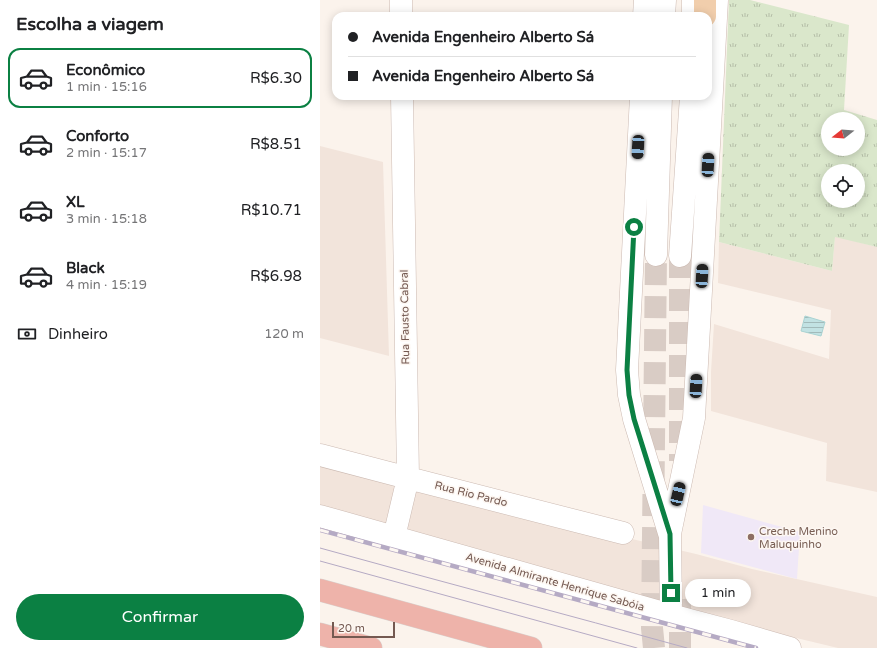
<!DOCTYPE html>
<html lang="pt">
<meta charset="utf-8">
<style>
:root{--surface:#fff;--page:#f2f2f2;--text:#202124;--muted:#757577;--line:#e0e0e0;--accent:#0b8043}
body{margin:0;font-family:"Varela Round",sans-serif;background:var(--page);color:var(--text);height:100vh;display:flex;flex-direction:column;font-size:15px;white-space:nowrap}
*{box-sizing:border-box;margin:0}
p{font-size:13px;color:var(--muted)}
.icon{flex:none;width:22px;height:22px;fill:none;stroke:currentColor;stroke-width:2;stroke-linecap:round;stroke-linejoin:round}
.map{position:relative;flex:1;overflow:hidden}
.side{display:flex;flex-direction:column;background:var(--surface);width:320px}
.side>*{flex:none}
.guide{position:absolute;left:12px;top:12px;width:380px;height:88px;border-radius:12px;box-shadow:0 2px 10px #0003;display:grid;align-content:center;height:88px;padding:0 16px;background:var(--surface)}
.needle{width:26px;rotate:253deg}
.buttons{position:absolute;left:501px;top:112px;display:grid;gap:8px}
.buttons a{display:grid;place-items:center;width:44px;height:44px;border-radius:50%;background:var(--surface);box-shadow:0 2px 10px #0003;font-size:20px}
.scale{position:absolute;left:12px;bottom:10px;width:63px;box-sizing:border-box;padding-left:4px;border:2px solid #745951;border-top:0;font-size:11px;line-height:14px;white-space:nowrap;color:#745951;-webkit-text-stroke:3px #fdf7f2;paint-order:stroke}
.end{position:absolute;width:18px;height:18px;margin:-9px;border:5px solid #0b8043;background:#fff;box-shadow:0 0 0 2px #fff}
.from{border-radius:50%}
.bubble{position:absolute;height:28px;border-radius:14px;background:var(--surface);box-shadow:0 2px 10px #0003;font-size:13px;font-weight:600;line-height:28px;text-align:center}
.car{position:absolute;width:12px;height:24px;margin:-12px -6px;border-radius:5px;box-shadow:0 0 3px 1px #0007;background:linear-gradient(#222 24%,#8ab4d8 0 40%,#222 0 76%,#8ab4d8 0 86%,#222 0)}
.guide b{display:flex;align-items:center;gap:14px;height:38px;font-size:15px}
.guide b+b{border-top:1px solid var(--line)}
.guide i{width:10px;height:10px;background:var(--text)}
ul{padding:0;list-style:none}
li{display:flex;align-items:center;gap:12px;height:60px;margin:0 8px 6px;padding:0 8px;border:2px solid transparent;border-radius:12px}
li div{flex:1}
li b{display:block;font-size:15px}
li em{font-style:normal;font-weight:600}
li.current{border-color:var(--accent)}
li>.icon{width:36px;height:36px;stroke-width:1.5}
h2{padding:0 16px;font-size:18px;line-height:48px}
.pay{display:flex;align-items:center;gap:10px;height:44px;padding:0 16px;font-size:15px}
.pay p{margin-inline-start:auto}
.primary-button{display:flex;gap:8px;margin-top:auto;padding:8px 16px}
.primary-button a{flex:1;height:46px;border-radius:24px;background:var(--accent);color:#fff;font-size:16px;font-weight:600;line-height:46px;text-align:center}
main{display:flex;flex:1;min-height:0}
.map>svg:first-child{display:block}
.residential{fill:#f2e4db}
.education{fill:#f0e8f7}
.grass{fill:url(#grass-tufts);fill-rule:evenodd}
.water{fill:url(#water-rules);stroke:#a9d3d3}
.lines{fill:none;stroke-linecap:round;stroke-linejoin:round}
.minor-tunnel{stroke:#d9ccc5;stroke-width:22;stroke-dasharray:22 11;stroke-linecap:butt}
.minor-casing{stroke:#ccbab2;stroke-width:23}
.major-casing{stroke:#d8d1ce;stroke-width:23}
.highway-casing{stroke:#d8d1ce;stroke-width:23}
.minor{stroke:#fff;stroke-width:22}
.major{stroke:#f1ceac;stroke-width:22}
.highway{stroke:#eeb3aa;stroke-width:22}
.tram{stroke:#b5aac4;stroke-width:1}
.rail-casing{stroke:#b5aac4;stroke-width:4.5}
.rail{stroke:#fdf7f2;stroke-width:3;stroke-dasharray:9;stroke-linecap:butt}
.route{stroke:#0b8043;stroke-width:5}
.education-dot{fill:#8d6e63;stroke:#fdf7f2;stroke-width:1.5}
.labels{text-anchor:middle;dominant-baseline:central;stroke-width:3;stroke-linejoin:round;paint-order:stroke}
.street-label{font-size:11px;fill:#745951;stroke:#fdf7f2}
.education-label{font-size:11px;fill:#785e54;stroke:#fdf7f2;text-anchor:start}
</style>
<main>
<section class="side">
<h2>Escolha a viagem</h2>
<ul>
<li class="current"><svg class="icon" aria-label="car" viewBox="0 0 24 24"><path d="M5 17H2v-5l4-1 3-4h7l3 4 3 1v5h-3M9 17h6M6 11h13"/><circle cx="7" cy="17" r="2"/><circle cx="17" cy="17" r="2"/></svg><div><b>Econômico</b><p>1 min · 15:16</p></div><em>R$6.30</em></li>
<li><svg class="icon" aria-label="car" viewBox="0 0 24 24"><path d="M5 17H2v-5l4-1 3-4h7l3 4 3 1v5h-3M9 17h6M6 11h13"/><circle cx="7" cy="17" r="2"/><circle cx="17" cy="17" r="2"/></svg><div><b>Conforto</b><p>2 min · 15:17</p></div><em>R$8.51</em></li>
<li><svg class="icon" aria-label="car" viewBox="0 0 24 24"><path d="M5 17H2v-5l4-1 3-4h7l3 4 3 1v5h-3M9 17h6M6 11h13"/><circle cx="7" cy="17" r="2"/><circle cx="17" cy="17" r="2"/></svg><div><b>XL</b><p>3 min · 15:18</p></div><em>R$10.71</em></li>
<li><svg class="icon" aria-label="car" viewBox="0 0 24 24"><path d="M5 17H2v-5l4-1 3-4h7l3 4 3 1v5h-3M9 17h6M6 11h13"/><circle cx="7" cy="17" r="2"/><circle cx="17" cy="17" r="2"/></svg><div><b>Black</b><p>4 min · 15:19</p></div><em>R$6.98</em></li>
</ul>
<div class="pay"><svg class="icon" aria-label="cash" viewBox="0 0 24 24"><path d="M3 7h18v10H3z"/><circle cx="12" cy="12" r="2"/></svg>Dinheiro<p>120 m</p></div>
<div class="primary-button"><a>Confirmar</a></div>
</section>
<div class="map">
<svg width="557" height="648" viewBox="0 0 557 648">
<defs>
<pattern id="grass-tufts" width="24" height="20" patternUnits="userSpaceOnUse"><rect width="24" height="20" fill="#dae7cb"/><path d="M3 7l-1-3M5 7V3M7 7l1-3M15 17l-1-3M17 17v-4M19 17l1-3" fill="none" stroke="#b5bea7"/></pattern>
<pattern id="water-rules" width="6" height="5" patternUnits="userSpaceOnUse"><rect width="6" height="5" fill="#c2e2e3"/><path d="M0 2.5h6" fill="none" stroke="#a2baba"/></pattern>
</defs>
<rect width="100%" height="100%" fill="#fbf3ec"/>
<path class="residential" d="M 0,146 L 63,162 L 69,356 L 0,338 Z
M 515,236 L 557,247 L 557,492 L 506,481 L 507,443 L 391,411 L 391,372 L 394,324 L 509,359 L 511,310 L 398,283 L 399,242 L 512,271 Z
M 0,449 L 312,539 L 376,554 L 432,569 L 557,597 L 557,648 L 518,648 L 363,611 L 0,511 Z"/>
<path class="education" d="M 383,505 L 480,532 L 477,579 L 381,553 Z"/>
<path class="grass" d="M 409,0 L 430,0 L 529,25 L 524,110 L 557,120 L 557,247 L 515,237 L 512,271 L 399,242 ZM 508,119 L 538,119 L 538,149 L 508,149 ZM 508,171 L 538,171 L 538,201 L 508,201 Z"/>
<path class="water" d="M 485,316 L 505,322 L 501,336 L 481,331 Z"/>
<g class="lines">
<path class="minor-tunnel" d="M 360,256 L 360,461
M 360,599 L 360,648
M 334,648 L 332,628 L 336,255"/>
<g class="minor-casing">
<path id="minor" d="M 81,0 L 81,16
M 373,0 L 373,16
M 324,16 L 325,0
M 344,16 L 345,0
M 321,96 L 307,370 L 309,395 L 314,419 L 349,533
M 336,255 L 341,96
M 360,256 L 371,96
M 0,455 L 88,478 L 303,533
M 0,516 L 351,615 L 411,631 L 470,648
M 74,537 L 88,478 L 82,96
M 351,615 L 350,534 L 374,418 L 397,0"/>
</g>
<g class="major-casing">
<path id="major" d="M 385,16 L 385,0"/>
</g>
<g class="highway-casing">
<path id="highway" d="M 0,590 L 211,648
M 0,634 L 51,648"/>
</g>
<use href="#minor" class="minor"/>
<use href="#major" class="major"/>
<use href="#highway" class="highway"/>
<path class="tram" d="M 0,548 C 122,582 245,614 367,648
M 0,561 L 317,648"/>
<g class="rail-casing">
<path id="rail" d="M 0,530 L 436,648"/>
</g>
<use href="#rail" class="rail"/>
</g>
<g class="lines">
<path class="route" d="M 314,227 L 307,370 L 309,395 L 314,419 L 350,534 L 351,593"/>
</g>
<circle class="education-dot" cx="431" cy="537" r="4"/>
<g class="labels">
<g class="street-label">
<text transform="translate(85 317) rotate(-91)">Rua Fausto Cabral</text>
<text transform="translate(151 494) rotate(14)">Rua Rio Pardo</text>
<text transform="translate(235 582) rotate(16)">Avenida Almirante Henrique Sabóia</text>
</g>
<g class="education-label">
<text x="439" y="531">Creche Menino<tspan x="439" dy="13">Maluquinho</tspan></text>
</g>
</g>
</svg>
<div class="buttons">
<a><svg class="needle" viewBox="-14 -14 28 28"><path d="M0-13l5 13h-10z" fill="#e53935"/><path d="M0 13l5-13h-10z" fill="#757577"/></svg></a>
<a><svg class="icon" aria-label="locate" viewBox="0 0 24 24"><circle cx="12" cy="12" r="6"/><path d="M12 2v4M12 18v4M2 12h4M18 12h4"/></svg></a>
</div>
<div class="scale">20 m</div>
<i class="end from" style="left:314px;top:227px"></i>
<i class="end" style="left:351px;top:593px"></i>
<div class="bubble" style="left:365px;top:579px;width:66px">1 min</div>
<i class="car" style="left:318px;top:147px;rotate:183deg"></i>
<i class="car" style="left:388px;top:165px;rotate:3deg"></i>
<i class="car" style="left:382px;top:276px;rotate:3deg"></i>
<i class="car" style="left:376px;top:386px;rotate:3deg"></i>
<i class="car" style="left:358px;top:494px;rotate:13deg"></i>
<div class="guide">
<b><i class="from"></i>Avenida Engenheiro Alberto Sá</b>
<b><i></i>Avenida Engenheiro Alberto Sá</b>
</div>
</div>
</main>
